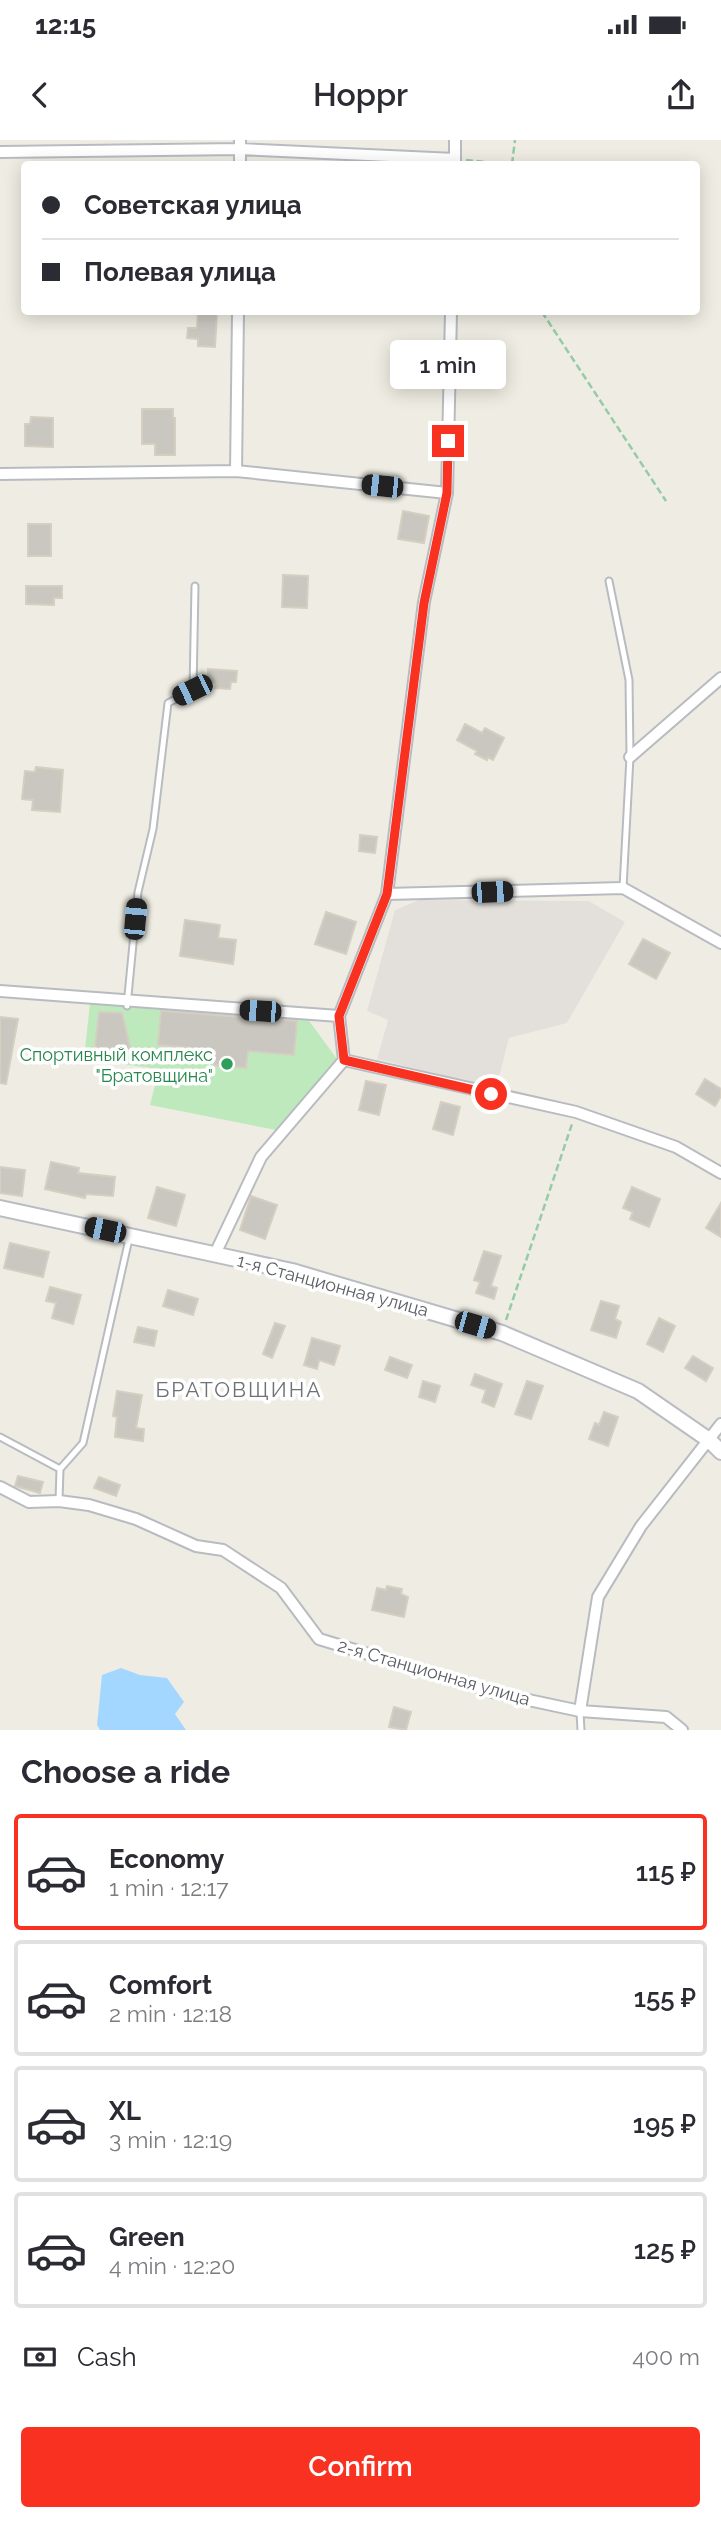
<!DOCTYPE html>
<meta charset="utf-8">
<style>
:root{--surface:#fff;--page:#f7f7f7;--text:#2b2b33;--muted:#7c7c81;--line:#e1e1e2;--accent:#f83121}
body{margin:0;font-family:Raleway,sans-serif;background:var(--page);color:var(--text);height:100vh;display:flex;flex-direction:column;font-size:26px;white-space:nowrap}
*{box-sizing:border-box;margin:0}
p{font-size:23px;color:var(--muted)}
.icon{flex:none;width:38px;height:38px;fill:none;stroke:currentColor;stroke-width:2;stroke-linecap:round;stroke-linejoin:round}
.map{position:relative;height:1590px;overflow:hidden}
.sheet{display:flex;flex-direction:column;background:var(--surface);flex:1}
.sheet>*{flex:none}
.hud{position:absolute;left:21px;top:21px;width:679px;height:154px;border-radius:7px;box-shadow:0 4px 18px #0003;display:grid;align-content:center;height:154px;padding:0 21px;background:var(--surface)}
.end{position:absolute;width:32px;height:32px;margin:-16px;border:9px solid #f83121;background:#fff;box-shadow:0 0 0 4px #fff}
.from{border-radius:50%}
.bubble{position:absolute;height:49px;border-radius:7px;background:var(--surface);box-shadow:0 4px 18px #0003;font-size:23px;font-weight:600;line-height:49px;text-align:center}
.car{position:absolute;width:21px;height:42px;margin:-21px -10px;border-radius:9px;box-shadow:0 0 5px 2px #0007;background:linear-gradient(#222 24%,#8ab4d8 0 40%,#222 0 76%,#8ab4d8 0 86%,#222 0)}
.hud b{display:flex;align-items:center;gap:24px;height:66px;font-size:26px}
.hud b+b{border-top:2px solid var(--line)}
.hud i{width:18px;height:18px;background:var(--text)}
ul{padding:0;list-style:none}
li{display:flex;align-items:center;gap:21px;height:116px;margin:0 14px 10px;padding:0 7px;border:4px solid var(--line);border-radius:7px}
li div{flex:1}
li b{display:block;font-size:26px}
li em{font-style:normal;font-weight:600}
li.active{border-color:var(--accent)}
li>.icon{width:63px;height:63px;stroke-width:1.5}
h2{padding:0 21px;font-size:32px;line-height:84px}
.pay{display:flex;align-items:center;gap:18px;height:77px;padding:0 21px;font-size:26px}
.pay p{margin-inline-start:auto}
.button{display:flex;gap:14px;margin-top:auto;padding:14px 21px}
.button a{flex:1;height:80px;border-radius:7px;background:var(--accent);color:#fff;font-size:28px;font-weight:600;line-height:80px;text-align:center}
.status{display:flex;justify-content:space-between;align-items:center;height:49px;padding:0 35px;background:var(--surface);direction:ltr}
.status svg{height:19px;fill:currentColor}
header{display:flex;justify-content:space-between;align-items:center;height:91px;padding:0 21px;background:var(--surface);font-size:32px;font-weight:600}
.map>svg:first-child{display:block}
.industrial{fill:#e3e0db}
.green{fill:#bee9bd}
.water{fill:#a4d7ff}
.building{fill:#cac7c0;stroke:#d5cec1;stroke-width:2}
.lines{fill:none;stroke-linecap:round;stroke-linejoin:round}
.lane-casing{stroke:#b8bcc1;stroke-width:9}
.street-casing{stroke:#b8bcc1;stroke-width:14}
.secondary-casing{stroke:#b9bdc3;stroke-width:18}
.path{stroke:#95cba5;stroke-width:2.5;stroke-dasharray:7 3.5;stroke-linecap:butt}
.lane{stroke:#fff;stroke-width:5}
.street{stroke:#fff;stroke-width:10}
.secondary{stroke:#fff;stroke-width:14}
.route{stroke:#f83121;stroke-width:9}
.leisure-dot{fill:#2e9e5b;stroke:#fff;stroke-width:2.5}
.labels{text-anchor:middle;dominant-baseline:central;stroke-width:7;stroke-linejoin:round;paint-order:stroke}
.leisure-label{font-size:18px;fill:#27864d;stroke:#fff;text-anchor:end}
.street-label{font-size:18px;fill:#5b6065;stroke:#fff}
.quarter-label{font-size:21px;letter-spacing:2px;fill:#6c7277;stroke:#fff}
</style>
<div class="status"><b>12:15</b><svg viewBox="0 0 49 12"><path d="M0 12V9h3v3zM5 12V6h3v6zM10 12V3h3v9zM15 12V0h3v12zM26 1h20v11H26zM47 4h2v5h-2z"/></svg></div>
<header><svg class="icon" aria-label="back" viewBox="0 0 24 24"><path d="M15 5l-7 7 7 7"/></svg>Hoppr<svg class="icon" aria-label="share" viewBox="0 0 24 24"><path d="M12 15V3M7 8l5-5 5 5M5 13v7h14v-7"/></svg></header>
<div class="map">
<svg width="721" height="1590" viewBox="0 0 721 1590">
<rect width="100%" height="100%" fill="#efede3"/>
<path class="industrial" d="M 419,760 L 589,761 L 625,782 L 567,883 L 509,898 L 496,949 L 377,919 L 388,880 L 367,871 L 395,770 Z"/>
<path class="green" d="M 90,863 L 307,878 L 337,919 L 276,990 L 150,965 L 159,929 L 84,919 Z"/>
<path class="water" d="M 121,1528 L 140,1535 L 167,1538 L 184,1562 L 175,1574 L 186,1590 L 100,1590 L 97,1585 L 102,1535 Z"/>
<path class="building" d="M 198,172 L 217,172 L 215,207 L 198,206 L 198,199 L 187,198 L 188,188 L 197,188 Z
M 142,269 L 173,269 L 173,278 L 175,278 L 175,315 L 155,315 L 155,304 L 142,304 Z
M 31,277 L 53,278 L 53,307 L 25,306 L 25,284 L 30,284 Z
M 403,371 L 429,376 L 424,403 L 398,399 Z
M 28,384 L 51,384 L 51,416 L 28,416 Z
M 283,435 L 308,436 L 307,468 L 282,467 Z
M 26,446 L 62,446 L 62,458 L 54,458 L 54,465 L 26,464 Z
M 208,529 L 237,531 L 236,542 L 231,542 L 230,549 L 215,548 L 216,543 L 208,542 Z
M 465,584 L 482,593 L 485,588 L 504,598 L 493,620 L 488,617 L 487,620 L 475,614 L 477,611 L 457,600 Z
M 36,627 L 63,630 L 60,672 L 32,670 L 33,660 L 22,659 L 25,631 L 35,632 Z
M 360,695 L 377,697 L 375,713 L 359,711 Z
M 326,772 L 356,782 L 346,814 L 315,804 Z
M 185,780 L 220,785 L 218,798 L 236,800 L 233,824 L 180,816 Z
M 643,799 L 670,813 L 656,839 L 629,824 Z
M 161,871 L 297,881 L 294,915 L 248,911 L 246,928 L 214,925 L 215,910 L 158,905 Z
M 99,872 L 122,873 L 131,911 L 95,907 Z
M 0,877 L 18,879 L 6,944 L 0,943 Z
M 705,939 L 721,949 L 721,956 L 715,966 L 696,954 Z
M 366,941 L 386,945 L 379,975 L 359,970 Z
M 441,962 L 460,967 L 453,995 L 433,989 Z
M 51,1022 L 79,1028 L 78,1033 L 115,1037 L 113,1056 L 86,1054 L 85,1058 L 45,1049 Z
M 0,1027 L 25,1030 L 22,1056 L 0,1053 Z
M 157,1047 L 185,1055 L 176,1086 L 148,1078 Z
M 632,1047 L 660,1059 L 649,1087 L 630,1079 L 633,1072 L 623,1068 Z
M 251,1056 L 277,1065 L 265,1099 L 240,1090 Z
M 721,1063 L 721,1097 L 706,1088 Z
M 10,1103 L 49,1112 L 43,1137 L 4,1128 Z
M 484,1111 L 501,1116 L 491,1146 L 497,1148 L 494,1159 L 476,1153 L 480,1142 L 474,1140 Z
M 50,1147 L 81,1155 L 73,1184 L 52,1178 L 56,1163 L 46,1161 Z
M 168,1150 L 198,1159 L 193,1175 L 163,1166 Z
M 601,1161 L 619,1166 L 615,1179 L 621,1182 L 616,1198 L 591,1190 Z
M 659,1178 L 675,1186 L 663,1212 L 647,1204 Z
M 275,1183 L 285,1186 L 272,1218 L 263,1214 Z
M 138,1187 L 157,1191 L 154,1206 L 134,1202 Z
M 312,1198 L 340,1206 L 334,1225 L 319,1220 L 317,1229 L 304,1225 Z
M 693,1216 L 713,1228 L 706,1241 L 685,1228 Z
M 390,1217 L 412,1225 L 407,1238 L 385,1230 Z
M 475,1234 L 502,1244 L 494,1267 L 482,1262 L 486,1250 L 471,1245 Z
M 423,1241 L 440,1246 L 435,1262 L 419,1257 Z
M 527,1241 L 543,1246 L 531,1279 L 515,1274 Z
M 117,1251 L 142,1255 L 136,1288 L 144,1289 L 143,1301 L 115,1297 L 117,1277 L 113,1276 Z
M 604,1272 L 618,1277 L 608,1306 L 589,1299 L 595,1283 L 599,1285 Z
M 18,1336 L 43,1342 L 40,1353 L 15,1346 Z
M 99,1337 L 120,1345 L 116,1356 L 94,1348 Z
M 387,1446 L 402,1449 L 401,1454 L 408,1457 L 404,1477 L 372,1470 L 377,1448 L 386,1450 Z
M 394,1567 L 411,1572 L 406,1590 L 389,1587 Z"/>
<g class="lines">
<g class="lane-casing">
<path id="lane" d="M 609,441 L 629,540 L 630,617 L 623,748
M 127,866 L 138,752 L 153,689 L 168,563 L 193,550 L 195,446
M 0,1297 L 60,1329
M 59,1361 L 60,1329 L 83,1303 L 129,1099
M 580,1572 L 581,1590"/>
</g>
<g class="street-casing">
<path id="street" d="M 0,12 L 240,9 L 455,19
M 240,24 L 240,0
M 455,24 L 455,0
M 236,331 L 238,172
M 0,334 L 236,331 L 447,353
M 630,617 L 721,538
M 387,754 L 623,748 L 721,803
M 0,851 L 339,876
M 344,920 L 576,972 L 676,1007 L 721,1033
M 215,1114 L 261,1017 L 344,920 L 339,876 L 387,754 L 424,462 L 447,353 L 451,172
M 0,1347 L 29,1362 L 59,1361 L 89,1365 L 136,1379 L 196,1406 L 223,1410 L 281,1448 L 319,1499 L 496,1553 L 580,1571 L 666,1577 L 682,1590
M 580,1571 L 598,1457 L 641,1386 L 721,1284"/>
</g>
<g class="secondary-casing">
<path id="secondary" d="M 0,1068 L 292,1131 L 502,1193 L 638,1251 L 709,1300 L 721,1312"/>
</g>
<path class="path" d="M 466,20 L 505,24
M 512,24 L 515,0
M 542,172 L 666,361
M 506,1180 L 572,984"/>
<use href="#lane" class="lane"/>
<use href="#street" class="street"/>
<use href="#secondary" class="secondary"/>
</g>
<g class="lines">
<path class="route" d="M 448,301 L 447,353 L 424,463 L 387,754 L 339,876 L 344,920 L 491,954"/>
</g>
<circle class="leisure-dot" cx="227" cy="924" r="7"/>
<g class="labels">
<g class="leisure-label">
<text x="213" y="914">Спортивный комплекс<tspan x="213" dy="21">"Братовщина"</tspan></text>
</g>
<g class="street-label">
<text transform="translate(333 1145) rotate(15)">1-я Станционная улица</text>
<text transform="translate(434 1532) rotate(16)">2-я Станционная улица</text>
</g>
<g class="quarter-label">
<text x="239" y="1249">БРАТОВЩИНА</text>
</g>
</g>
</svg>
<i class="end from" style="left:491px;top:954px"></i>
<i class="end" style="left:448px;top:301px"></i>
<div class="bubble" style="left:390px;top:200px;width:116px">1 min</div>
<i class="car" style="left:382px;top:346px;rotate:276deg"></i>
<i class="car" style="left:192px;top:550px;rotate:244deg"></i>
<i class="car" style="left:492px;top:752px;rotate:88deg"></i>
<i class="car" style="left:135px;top:779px;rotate:5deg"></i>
<i class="car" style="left:260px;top:871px;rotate:274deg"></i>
<i class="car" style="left:105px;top:1090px;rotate:282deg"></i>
<i class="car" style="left:475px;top:1185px;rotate:106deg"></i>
<div class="hud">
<b><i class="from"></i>Советская улица</b>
<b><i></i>Полевая улица</b>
</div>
</div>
<section class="sheet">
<h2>Choose a ride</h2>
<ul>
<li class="active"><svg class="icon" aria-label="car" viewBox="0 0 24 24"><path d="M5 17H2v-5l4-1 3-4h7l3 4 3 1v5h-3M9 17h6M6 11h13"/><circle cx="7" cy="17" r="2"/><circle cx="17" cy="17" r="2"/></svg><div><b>Economy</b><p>1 min · 12:17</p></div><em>115 ₽</em></li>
<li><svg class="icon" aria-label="car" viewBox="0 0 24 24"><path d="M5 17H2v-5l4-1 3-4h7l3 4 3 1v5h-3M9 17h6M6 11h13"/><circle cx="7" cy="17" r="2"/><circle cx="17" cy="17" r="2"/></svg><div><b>Comfort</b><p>2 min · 12:18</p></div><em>155 ₽</em></li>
<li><svg class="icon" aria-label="car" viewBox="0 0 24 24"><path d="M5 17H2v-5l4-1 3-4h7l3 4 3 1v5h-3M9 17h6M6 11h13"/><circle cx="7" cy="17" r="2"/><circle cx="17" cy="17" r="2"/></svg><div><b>XL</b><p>3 min · 12:19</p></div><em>195 ₽</em></li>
<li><svg class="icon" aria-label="car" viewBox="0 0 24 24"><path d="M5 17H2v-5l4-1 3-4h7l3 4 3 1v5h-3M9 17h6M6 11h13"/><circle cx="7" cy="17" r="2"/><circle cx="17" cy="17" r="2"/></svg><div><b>Green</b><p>4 min · 12:20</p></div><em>125 ₽</em></li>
</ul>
<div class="pay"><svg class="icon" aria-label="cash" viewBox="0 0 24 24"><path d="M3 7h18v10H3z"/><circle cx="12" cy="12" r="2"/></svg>Cash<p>400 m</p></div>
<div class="button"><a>Confirm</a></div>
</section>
